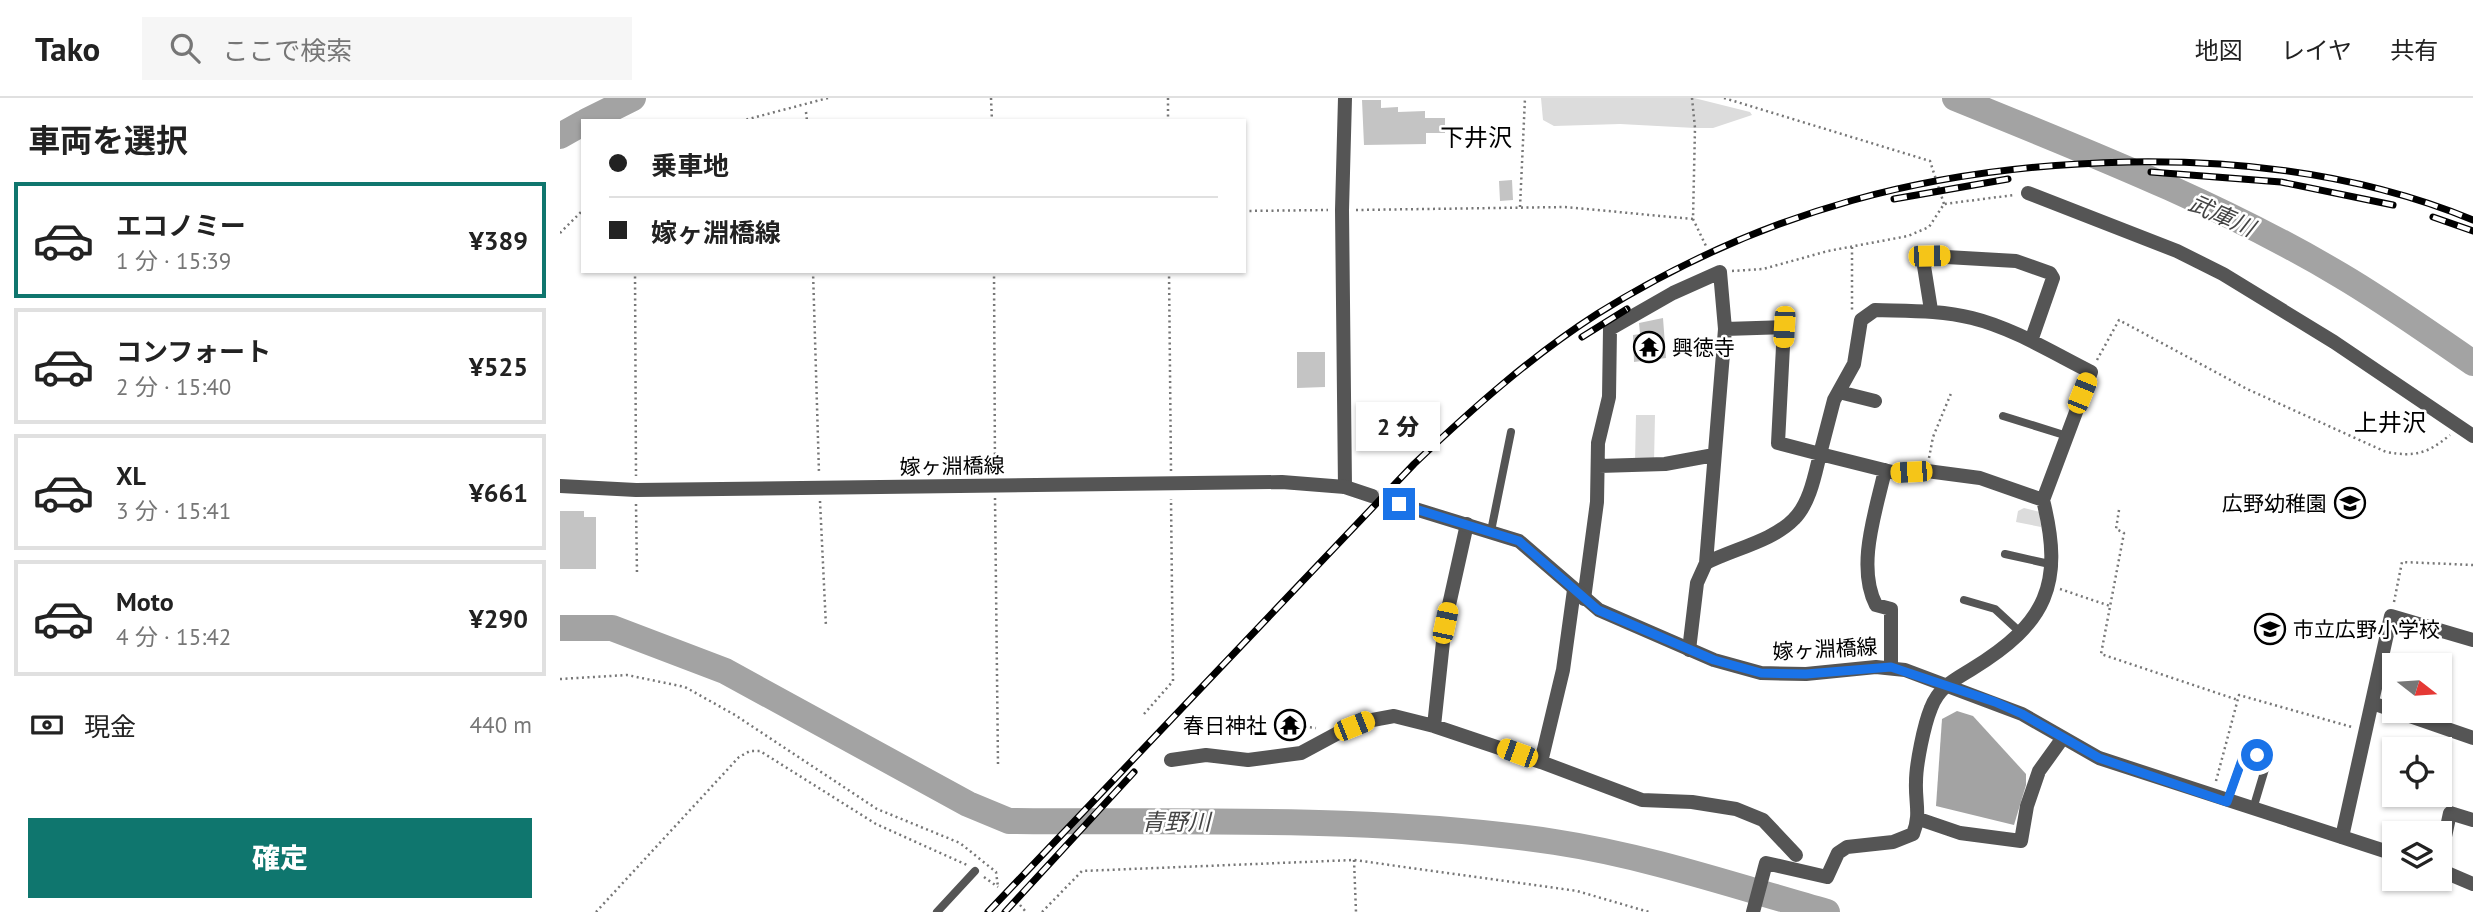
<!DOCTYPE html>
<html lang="ja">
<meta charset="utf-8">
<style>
:root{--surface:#fff;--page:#f6f6f6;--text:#222;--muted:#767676;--line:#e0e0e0;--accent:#0f766e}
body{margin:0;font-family:"PT Sans","Noto Sans JP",sans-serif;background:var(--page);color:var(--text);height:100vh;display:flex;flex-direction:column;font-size:26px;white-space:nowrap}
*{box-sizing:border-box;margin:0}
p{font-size:23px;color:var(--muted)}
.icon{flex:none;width:38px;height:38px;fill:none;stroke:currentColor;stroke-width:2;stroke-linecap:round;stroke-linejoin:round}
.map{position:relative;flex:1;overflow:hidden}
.side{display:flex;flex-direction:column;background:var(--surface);width:560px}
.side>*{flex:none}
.guide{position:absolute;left:21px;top:21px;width:665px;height:154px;border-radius:0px;box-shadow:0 2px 5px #0004;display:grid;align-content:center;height:154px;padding:0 28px;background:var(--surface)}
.needle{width:46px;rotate:107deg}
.controls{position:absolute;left:1822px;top:555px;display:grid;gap:14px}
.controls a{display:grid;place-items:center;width:70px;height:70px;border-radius:0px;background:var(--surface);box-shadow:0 2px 5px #0004;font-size:35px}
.end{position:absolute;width:32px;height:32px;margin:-16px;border:9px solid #1a73e8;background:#fff;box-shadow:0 0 0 4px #fff}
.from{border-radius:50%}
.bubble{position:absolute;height:49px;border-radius:0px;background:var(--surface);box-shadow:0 2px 5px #0004;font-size:23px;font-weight:800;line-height:49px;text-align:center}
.car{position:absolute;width:21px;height:42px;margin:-21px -10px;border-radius:9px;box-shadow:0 0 5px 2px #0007;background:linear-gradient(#f5c518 24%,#345 0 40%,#f5c518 0 76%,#345 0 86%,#f5c518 0)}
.guide b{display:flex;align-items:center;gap:24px;height:66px;font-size:26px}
.guide b+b{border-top:2px solid var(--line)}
.guide i{width:18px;height:18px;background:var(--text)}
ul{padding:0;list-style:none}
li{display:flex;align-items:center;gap:21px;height:116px;margin:0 14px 10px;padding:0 14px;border:4px solid var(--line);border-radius:0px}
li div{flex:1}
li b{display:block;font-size:26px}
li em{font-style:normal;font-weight:800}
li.on{border-color:var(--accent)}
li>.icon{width:63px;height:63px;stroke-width:1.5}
h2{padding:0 28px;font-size:32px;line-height:84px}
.pay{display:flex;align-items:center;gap:18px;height:77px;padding:0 28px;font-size:26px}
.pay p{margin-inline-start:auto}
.cta{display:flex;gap:14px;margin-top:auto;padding:14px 28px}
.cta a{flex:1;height:80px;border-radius:0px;background:var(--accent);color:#fff;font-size:28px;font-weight:800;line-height:80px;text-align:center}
header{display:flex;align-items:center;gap:42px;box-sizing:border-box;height:98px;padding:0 35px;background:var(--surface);border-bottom:2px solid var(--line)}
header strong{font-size:33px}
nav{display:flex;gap:38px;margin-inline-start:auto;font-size:24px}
.search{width:490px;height:63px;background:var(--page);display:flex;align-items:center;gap:18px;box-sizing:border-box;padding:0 24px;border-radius:0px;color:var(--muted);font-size:26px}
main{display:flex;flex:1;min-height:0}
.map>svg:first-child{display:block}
.green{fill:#dcdcdc}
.water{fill:#a3a3a3}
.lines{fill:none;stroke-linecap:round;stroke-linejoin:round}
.river{stroke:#a3a3a3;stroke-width:26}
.building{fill:#c4c4c4}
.tertiary-tunnel{stroke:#d9d9d9;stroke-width:14;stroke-dasharray:14 7;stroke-linecap:butt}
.path{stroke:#777;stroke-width:2.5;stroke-dasharray:2 3.5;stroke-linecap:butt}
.service{stroke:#555;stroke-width:8}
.minor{stroke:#555;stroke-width:14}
.tertiary{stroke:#555;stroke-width:14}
.rail-casing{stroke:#000;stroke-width:7}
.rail{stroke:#fff;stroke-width:4.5;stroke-dasharray:13;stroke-linecap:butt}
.route{stroke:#1a73e8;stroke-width:9}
.labels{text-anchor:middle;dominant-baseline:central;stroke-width:5;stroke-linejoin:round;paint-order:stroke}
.poi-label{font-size:21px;fill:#000;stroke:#fff;text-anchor:start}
.street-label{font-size:21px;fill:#000;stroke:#fff}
.water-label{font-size:23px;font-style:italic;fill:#444;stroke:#fff}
.quarter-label{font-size:24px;fill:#000;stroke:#fff}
</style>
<header>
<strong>Tako</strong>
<div class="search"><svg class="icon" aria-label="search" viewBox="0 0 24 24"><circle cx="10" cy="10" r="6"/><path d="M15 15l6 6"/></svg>ここで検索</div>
<nav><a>地図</a><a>レイヤ</a><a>共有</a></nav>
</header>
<main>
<section class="side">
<h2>車両を選択</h2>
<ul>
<li class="on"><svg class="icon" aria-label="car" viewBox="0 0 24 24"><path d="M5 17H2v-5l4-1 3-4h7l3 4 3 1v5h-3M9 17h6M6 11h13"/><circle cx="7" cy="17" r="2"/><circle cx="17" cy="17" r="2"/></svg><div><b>エコノミー</b><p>1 分 · 15:39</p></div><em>¥389</em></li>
<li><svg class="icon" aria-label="car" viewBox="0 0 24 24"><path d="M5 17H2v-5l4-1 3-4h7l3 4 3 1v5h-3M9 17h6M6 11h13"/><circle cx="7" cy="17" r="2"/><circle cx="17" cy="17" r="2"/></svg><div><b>コンフォート</b><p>2 分 · 15:40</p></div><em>¥525</em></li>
<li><svg class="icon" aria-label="car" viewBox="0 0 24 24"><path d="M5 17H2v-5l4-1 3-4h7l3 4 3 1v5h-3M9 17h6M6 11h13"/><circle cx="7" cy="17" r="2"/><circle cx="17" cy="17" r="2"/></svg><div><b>XL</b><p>3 分 · 15:41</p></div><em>¥661</em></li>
<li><svg class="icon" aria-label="car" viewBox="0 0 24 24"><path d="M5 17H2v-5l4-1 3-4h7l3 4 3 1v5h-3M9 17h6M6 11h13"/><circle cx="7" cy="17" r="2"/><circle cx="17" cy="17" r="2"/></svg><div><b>Moto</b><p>4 分 · 15:42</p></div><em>¥290</em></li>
</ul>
<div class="pay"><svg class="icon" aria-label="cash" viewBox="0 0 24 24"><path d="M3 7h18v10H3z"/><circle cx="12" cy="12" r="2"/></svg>現金<p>440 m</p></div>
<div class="cta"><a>確定</a></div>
</section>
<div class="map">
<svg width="1913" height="814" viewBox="0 0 1913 814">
<rect width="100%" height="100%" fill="#fff"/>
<path class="green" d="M 981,0 L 1134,0 L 1190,14 L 1192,17 L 1153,30 L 1135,30 L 1060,26 L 994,28 L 983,22 Z
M 1076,317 L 1095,317 L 1094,364 L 1075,364 Z
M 1464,410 L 1480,414 L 1481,429 L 1456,424 L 1458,413 Z"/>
<path class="water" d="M 1397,613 L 1413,618 L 1466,676 L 1466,687 L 1454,727 L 1376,708 L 1382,621 Z"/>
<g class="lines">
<path class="river" d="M 1395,0 C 1525,53 1659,105 1780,177 C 1826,204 1869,235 1913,265
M 27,23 L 73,0
M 0,38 L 23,25
M 0,530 L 52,530 L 165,573 L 408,706 L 449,723 C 631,725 815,717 995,744 C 1087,758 1178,789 1267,814"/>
</g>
<path class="building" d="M 802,2 L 821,2 L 821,10 L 838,9 L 838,14 L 865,13 L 865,20 L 885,20 L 885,35 L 866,35 L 866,46 L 804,47 Z
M 952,82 L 953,102 L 940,103 L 939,83 Z
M 1103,220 L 1106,260 L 1074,264 L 1073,237 L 1080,236 L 1079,225 Z
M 737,254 L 765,254 L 765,289 L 737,290 Z
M 0,413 L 24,413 L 24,419 L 36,419 L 36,471 L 0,471 Z"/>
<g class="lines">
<path class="tertiary-tunnel" d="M 812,398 L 839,406"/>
<path class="path" d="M 431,0 L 432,23
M 608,0 L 608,23
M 1132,0 L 1135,30 L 1133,121 L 1146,148
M 1164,0 L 1370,63 L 1384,106
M 246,14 L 247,23
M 181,23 L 268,0
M 960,109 L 965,0
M 796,112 L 1005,109 L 1133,121
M 684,113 L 768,112
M 0,135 L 23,112
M 1292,149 L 1292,212
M 75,173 L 76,378
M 253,173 L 259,375
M 434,173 L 435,372
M 609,173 L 611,373
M 1172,173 L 1203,171 L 1268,153 L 1348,138 L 1369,129 L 1384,106 L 1454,97
M 1537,262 L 1559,222 L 1687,291 L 1826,354 C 1855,359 1867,356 1890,337
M 1369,360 L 1373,339 L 1392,293
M 435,400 L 438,666
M 260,403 L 266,529
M 76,406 L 77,476
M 1559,412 L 1556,431 L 1564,435 L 1541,556 L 1678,602
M 1500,491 L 1550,508
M 1834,504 L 1842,464 L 1913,467
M 0,581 L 67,577 L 125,589 L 175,617 L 317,711 L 400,745 L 436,774 L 438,789
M 584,616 L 613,583 L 611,401
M 739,628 L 756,630
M 1656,683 L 1679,597 L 1792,629
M 794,762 L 796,814
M 424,779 L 438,789
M 460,807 L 466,814
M 36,814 L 179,659 L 190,653 L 200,653 L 316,726 L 407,767
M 482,814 L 522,773 L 794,762 L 1017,793 L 1089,814"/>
<path class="service" d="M 1443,318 L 1504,337
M 931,433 L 951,334
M 1445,456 L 1494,467
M 1404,502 L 1435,511 L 1461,535
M 1667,704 L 1683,659 L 1697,657 L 1704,662 L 1705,671 L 1693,711
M 377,814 L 415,773"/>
<path class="minor" d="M 785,0 L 782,112 L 785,389
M 1468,95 L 1617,153 L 1663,176 L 1774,244 L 1913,338
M 1315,212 C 1348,213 1381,212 1412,220 C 1453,230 1493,255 1531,274 L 1483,402 L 1420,380 L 1367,373 L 1336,375 L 1260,356 L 1274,302 L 1294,266 L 1301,222 Z
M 1371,212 L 1364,168 L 1369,158 L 1456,163 L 1490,175 L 1493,180 L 1471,243
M 1279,294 L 1315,303
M 1039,368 L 1105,366 L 1154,357
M 1325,372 C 1316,413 1296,468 1316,507 L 1331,511 L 1331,569
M 907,426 L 885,525 L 874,628 L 981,664 L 1003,572 L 1014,492
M 1024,501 L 1037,404 L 1038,345 L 1049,299 L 1050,231 L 1113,195 L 1160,174 L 1165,231 L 1146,465
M 1129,552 L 1137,485 L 1146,465 C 1173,451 1213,443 1234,421 C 1250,405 1255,376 1260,356 L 1218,345 L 1224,229 L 1165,231
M 1812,605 L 1913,640
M 611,662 L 646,657 L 688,662 L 741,655 L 780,634 L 807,623 L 834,618 L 874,628
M 981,664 L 1082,702 L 1132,704 L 1176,711 L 1203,722 L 1236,757
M 1359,721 L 1400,735 L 1461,743 L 1467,708 L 1479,673 L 1502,641
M 1782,739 L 1831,518 L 1913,542
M 1880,762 L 1890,715 L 1913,722
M 1193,814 L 1206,765 L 1267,779 L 1278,755 L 1287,749 L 1333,744 L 1353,736 C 1361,717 1355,704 1356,684 C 1356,666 1364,627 1371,610 C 1379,589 1394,582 1412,571 C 1487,525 1504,486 1483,402"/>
<path class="tertiary" d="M 0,388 L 76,392 L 722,384 L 785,389 L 812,398
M 839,406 L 959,443 L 1039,512 L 1154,562 L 1201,575 L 1246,576 L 1316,569 L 1345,572 L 1462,616 L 1539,660 L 1834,756
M 1880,772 L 1913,786"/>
<g class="rail-casing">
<path id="rail" d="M 1591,74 L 1721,84 L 1833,107
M 1334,101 L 1448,81
M 1873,119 L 1913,133
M 1022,239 L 1067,211
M 428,814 L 854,366 C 911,312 970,259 1037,216 C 1204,112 1373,68 1568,64 C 1685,62 1804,77 1913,122
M 445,814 L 574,674"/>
</g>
<use href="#rail" class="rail"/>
</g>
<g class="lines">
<path class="route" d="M 839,406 L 959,443 L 1038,512 L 1154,562 L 1201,575 L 1246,576 L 1331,569 L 1435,604 L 1462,616 L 1539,660 L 1667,704 L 1683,659 L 1697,657"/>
</g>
<defs>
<g id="temple-ring" transform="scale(1.575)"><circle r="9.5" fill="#fff" stroke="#000" stroke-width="1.5"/><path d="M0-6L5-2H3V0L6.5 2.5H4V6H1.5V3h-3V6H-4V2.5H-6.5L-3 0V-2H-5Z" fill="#000"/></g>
<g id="school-ring" transform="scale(1.575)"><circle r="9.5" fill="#fff" stroke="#000" stroke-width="1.5"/><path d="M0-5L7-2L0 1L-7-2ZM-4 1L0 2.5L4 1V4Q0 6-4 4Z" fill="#000"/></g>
</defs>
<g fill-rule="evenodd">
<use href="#temple-ring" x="1089" y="249"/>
<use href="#school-ring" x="1790" y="405"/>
<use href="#school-ring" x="1710" y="531"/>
<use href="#temple-ring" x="730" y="627"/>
</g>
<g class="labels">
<g class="poi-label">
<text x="1112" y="249">興徳寺</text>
<text x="1767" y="405" text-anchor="end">広野幼稚園</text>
<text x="1733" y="531">市立広野小学校</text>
<text x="707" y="627" text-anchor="end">春日神社</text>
</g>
<g class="street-label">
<text transform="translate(392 368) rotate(-1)">嫁ヶ淵橋線</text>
<text transform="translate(1265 551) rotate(-3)">嫁ヶ淵橋線</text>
</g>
<g class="water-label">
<text transform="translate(1662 117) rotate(24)">武庫川</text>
<text x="616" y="723">青野川</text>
</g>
<g class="quarter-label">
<text x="916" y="39">下井沢</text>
<text x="1830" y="324">上井沢</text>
</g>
</g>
</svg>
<div class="controls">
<a><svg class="needle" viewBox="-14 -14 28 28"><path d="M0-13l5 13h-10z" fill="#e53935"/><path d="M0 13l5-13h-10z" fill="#767676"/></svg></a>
<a><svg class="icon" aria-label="locate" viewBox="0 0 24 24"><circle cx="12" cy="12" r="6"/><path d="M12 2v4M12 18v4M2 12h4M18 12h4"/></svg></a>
<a><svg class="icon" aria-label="layers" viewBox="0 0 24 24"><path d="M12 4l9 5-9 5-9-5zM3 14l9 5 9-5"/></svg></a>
</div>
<i class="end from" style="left:1697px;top:657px"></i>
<i class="end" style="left:839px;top:406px"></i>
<div class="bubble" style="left:796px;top:304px;width:84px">2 分</div>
<i class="car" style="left:1369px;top:158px;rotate:89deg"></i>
<i class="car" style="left:1224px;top:229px;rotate:183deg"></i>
<i class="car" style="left:1522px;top:295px;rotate:22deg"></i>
<i class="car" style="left:1351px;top:374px;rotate:267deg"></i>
<i class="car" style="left:885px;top:525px;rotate:12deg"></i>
<i class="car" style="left:794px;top:628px;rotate:68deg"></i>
<i class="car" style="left:957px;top:655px;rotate:290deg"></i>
<div class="guide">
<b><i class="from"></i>乗車地</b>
<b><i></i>嫁ヶ淵橋線</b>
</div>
</div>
</main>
